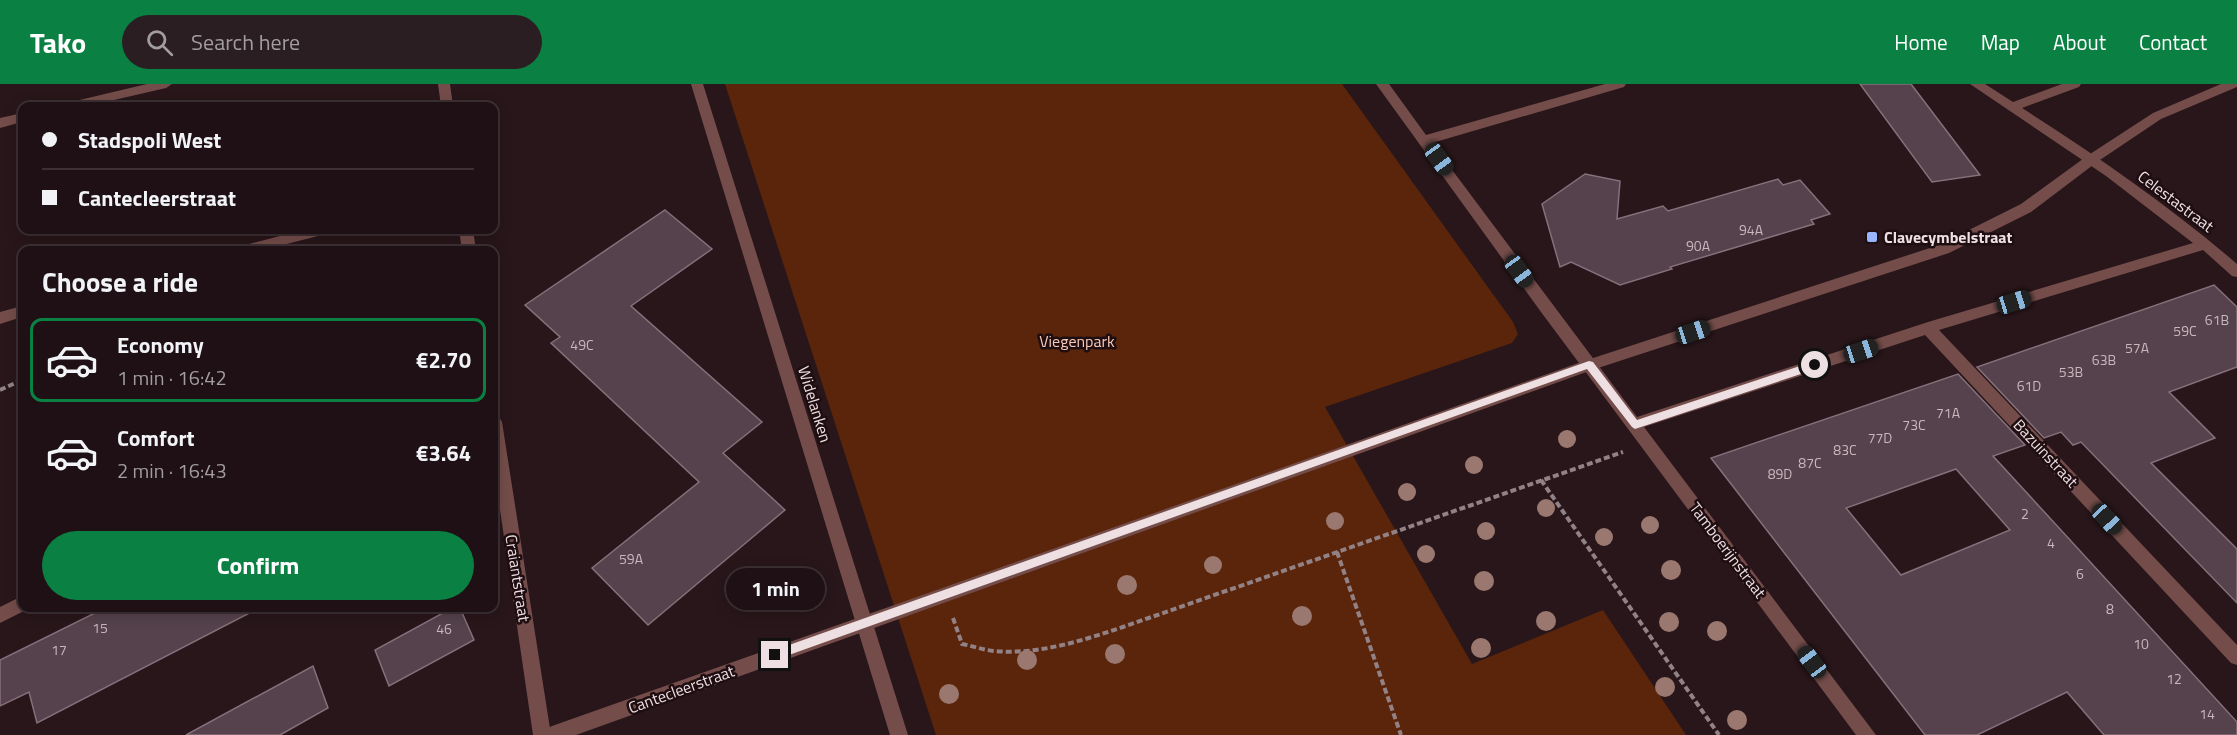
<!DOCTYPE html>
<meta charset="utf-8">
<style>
:root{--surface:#1e1014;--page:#2b1e22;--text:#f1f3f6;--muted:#a19da0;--line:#3c3034;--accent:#0b8043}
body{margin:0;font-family:"Titillium Web",sans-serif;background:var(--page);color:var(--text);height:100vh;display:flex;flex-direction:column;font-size:22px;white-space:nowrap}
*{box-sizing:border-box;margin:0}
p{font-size:20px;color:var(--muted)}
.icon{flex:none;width:33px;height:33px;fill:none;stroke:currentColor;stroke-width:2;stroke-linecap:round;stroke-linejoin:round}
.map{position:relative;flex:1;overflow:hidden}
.drawer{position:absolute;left:18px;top:162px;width:480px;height:366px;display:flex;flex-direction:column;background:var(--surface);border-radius:12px;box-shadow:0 3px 15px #0003,0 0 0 2px var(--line)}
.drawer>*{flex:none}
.banner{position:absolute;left:18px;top:18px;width:480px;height:132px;border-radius:12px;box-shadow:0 3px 15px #0003,0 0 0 2px var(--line);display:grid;align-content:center;height:132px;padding:0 24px;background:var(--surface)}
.end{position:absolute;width:27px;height:27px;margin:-14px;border:8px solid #eddfe2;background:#111;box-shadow:0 0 0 3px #111}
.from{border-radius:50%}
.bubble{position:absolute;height:42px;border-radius:21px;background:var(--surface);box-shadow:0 3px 15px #0003,0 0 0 2px var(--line);font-size:20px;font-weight:700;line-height:42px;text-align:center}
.car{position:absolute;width:18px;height:36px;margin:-18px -9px;border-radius:8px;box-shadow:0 0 4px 2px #0007;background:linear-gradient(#222 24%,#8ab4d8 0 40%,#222 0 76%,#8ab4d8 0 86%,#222 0)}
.banner b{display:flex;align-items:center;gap:21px;height:57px;font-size:22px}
.banner b+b{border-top:2px solid var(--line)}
.banner i{width:15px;height:15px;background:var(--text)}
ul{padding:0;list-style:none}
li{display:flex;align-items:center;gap:18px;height:84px;margin:0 12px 9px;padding:0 12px;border:3px solid transparent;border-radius:12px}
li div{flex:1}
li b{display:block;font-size:22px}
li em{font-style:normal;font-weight:700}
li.active{border-color:var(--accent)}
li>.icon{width:54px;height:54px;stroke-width:1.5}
h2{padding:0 24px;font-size:27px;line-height:72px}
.primary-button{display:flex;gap:12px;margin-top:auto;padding:12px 24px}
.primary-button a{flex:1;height:69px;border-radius:36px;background:var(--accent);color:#fff;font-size:24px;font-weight:700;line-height:69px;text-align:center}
header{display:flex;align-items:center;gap:36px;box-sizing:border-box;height:84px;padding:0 30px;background:var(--accent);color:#fff}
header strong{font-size:28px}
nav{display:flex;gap:33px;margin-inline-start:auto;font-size:21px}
.search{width:420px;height:54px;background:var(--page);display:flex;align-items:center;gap:15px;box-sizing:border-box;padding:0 21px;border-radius:33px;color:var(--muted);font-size:22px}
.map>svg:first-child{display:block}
.green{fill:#5a250b}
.building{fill:#55424c;stroke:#85707b;stroke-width:1.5;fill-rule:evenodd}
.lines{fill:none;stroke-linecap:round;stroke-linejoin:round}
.path{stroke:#928286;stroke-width:4;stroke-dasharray:6 3;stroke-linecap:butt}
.minor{fill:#744d4a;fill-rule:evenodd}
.tertiary{fill:#744d4a;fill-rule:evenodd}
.tree{fill:#9a786f}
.route{fill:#eddfe2}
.poi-dot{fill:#99b5fd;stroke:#1e0d11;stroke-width:2}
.labels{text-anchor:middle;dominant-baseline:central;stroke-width:5;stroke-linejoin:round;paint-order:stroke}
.number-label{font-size:14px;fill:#c7b8bc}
.street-label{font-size:16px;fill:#eddfe2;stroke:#1e0d11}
.poi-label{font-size:16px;font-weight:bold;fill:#eddfe2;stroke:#1e0d11;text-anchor:start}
.park-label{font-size:16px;fill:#f8c9b5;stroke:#1e0d11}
</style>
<header>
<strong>Tako</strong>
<div class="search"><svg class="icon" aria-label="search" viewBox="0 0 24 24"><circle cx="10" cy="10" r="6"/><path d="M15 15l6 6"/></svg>Search here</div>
<nav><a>Home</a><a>Map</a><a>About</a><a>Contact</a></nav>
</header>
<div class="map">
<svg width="2237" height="651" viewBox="0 0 2237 651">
<rect width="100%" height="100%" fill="#28161a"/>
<path class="green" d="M 725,0 L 1342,0 L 1513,238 L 1518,250 L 1512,259 L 1325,323 L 1472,580 L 1603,526 L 1686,651 L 936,651 Z"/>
<path class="building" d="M 1860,0 L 1911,0 L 1980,91 L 1932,98 Z
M 1585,90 L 1620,97 L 1617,135 L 1663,122 L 1668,127 L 1778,95 L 1783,101 L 1800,96 L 1830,130 L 1811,136 L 1814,140 L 1670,183 L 1672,185 L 1620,201 L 1571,178 L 1560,183 L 1542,120 Z
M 665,126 L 712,165 L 631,222 L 762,338 L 723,369 L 785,426 L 648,541 L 592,484 L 699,398 L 551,259 L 560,253 L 525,221 Z
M 2214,201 L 2237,223 L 2237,283 L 2169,308 L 2215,354 L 2151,379 L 2237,465 L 2237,519 L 2081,358 L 2073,361 L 2061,348 L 2044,354 L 1977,283 Z
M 1958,290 L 2025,361 L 1993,372 L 2237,638 L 2237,651 L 2104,651 L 2067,608 L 1977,651 L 1925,651 L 1711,374 ZM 1956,385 L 2010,446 L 1901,491 L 1846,424 Z
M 105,524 L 259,524 L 37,639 L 29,608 L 0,622 L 0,576 Z
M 452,524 L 460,524 L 474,556 L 389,602 L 375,566 Z
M 313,582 L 328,624 L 280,651 L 186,651 Z"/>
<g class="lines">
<path class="path" d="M 0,306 L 22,296
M 1541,396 L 1719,651
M 1337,468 L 1401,651
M 953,534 L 962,560 C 973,562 983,566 994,567 C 1038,571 1081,557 1123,543 L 1623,368"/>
<path class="minor" d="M 147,0 L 172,0 L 166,4 L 88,22 L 65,22 L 71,18 Z
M 438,0 L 450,0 L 453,22 L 441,22 Z
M 691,0 L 703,0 L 908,651 L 890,651 Z
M 1376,0 L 1389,0 L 1426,51 L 1605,0 L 1626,0 L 1624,3 L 1432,59 L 1637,333 L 1928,238 L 2193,159 L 2106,92 L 1970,0 L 1985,0 L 2013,18 L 2062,0 L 2081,0 L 2079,3 L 2022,24 C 2097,72 2170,122 2237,180 L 2237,193 L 2232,192 L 2203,166 L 1939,246 L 2237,561 L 2237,581 L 2231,579 L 1925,251 L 1644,343 L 1876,651 L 1856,651 L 1541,228 Z
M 22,29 L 22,38 L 0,44 L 0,34 Z
M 303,146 L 328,146 L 326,150 L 263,166 L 238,166 L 245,161 Z
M 459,146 L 473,146 L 476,166 L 462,166 Z
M 22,222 L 22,233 L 0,240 L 0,228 Z
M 494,332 L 499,333 L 502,338 L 551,651 L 533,651 L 494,385 Z
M 22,512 L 22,524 L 29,524 L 28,525 L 0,539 L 0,523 Z"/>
<path class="tertiary" d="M 2221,0 L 2237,0 L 2237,3 L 2161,35 L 2097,78 L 2031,128 L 1949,169 L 1592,286 L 576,651 L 543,651 L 546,645 L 552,642 L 1584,277 L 1939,161 L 2021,120 L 2087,72 L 2153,29 Z"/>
</g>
<g class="tree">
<circle cx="1567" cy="355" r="9"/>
<circle cx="1474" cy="381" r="9"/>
<circle cx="1407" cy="408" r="9"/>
<circle cx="1546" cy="424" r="9"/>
<circle cx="1335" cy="437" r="9"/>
<circle cx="1650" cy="441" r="9"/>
<circle cx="1486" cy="447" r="9"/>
<circle cx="1604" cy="453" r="9"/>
<circle cx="1426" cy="470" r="9"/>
<circle cx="1213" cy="481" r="9"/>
<circle cx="1671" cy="486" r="10"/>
<circle cx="1484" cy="497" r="10"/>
<circle cx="1127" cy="501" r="10"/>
<circle cx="1302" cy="532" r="10"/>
<circle cx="1546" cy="537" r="10"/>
<circle cx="1669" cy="538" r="10"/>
<circle cx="1717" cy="547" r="10"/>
<circle cx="1481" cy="564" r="10"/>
<circle cx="1115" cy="570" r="10"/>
<circle cx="1027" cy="576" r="10"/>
<circle cx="1665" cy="603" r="10"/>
<circle cx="949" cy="610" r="10"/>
<circle cx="1737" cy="636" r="10"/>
</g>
<path class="route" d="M 1589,277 L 1593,278 L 1637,336 L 1815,277 L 1820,281 L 1819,284 L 1635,345 L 1632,343 L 1587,285 L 775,576 L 770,571 L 775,566 Z"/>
<rect class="poi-dot" x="1866" y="147" width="12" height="12" rx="3"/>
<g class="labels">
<g class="number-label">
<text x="1751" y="145">94A</text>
<text x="1698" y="161">90A</text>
<text x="2217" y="235">61B</text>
<text x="2185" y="246">59C</text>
<text x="582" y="260">49C</text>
<text x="2137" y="263">57A</text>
<text x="2104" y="275">63B</text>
<text x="2071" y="287">53B</text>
<text x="2029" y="301">61D</text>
<text x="1948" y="328">71A</text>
<text x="1914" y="340">73C</text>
<text x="1880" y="353">77D</text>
<text x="1845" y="365">83C</text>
<text x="1810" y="378">87C</text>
<text x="1780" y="389">89D</text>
<text x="2025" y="429">2</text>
<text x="2051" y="458">4</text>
<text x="631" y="474">59A</text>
<text x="2080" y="489">6</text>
<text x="2110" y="524">8</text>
<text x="100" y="543">15</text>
<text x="444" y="544">46</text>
<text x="2141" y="559">10</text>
<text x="59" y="565">17</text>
<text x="2174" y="594">12</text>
<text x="2207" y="629">14</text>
</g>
<g class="street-label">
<text transform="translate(2176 117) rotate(37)">Celestastraat</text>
<text transform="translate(815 320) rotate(73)">Widelanken</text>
<text transform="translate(2046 369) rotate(47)">Bazuinstraat</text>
<text transform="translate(1728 466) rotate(53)">Tamboerijnstraat</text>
<text transform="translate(518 494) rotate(81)">Craiantstraat</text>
<text transform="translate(681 605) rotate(-20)">Cantecleerstraat</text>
</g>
<g class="poi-label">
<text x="1884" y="153">Clavecymbelstraat</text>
</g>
<g class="park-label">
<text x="1077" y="257">Viegenpark</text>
</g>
</g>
</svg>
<i class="end from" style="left:1815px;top:281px"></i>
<i class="end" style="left:775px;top:571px"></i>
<div class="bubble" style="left:726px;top:484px;width:99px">1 min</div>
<i class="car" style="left:1439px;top:75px;rotate:144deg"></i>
<i class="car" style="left:1519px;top:187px;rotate:144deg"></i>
<i class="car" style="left:2014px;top:218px;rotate:73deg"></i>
<i class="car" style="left:1693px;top:248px;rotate:72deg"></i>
<i class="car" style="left:1861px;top:267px;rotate:72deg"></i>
<i class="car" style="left:2107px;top:435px;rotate:137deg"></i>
<i class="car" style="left:1812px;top:578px;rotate:323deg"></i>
<div class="banner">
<b><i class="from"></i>Stadspoli West</b>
<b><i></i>Cantecleerstraat</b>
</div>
<section class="drawer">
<h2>Choose a ride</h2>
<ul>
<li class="active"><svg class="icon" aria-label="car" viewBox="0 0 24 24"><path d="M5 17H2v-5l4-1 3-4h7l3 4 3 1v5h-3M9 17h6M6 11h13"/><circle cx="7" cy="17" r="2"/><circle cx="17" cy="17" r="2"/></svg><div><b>Economy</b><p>1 min · 16:42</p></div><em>€2.70</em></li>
<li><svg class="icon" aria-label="car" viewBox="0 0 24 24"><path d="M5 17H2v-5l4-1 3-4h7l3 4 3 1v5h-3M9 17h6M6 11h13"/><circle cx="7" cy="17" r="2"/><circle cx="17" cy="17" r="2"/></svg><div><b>Comfort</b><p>2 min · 16:43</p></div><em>€3.64</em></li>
</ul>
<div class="primary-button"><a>Confirm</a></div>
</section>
</div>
